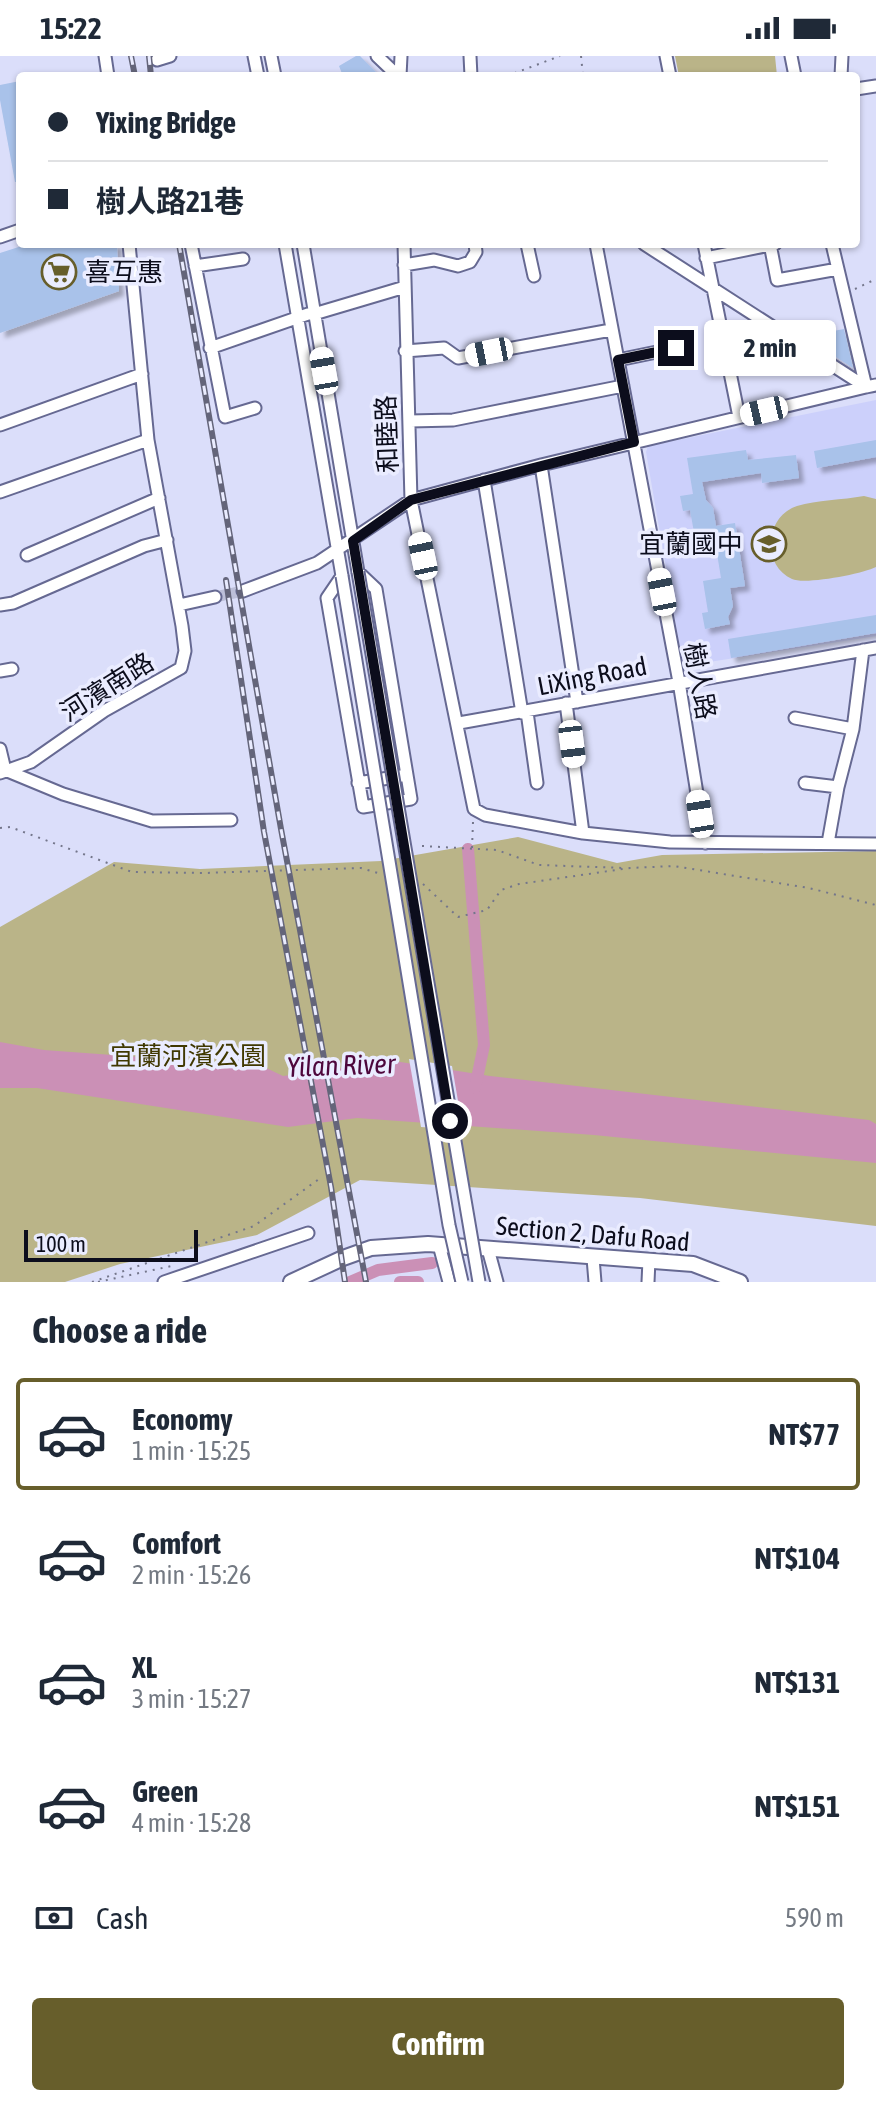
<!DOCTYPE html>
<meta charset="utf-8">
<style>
:root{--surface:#fff;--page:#f2f2f3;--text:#1f2937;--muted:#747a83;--line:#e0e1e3;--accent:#675e2b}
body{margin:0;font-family:"Asap Condensed","Noto Sans TC",sans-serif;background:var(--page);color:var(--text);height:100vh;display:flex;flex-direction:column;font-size:30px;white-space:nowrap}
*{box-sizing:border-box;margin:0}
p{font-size:26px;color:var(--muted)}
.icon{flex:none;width:44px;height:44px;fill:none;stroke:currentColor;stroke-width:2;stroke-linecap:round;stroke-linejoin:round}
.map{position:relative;height:1226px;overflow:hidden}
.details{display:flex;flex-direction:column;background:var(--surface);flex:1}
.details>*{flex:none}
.hud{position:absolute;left:16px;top:16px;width:844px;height:176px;border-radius:8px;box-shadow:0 2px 6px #0004;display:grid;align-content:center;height:176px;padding:0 32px;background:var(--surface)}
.scale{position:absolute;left:24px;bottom:20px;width:174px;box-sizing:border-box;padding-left:8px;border:4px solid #0c0d1c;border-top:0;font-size:22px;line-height:28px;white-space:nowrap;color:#0c0d1c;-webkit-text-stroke:6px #eaecff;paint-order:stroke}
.end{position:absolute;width:36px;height:36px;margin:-18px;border:10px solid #0c0d1c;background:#fff;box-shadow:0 0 0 4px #fff}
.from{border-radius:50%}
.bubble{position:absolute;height:56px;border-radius:8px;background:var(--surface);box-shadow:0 2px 6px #0004;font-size:26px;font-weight:700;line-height:56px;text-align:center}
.car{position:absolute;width:24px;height:48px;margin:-24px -12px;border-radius:10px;box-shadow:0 0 6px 2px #0007;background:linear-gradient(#fff 24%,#345 0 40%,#fff 0 76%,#345 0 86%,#fff 0)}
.hud b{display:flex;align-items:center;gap:28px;height:76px;font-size:30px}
.hud b+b{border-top:2px solid var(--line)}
.hud i{width:20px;height:20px;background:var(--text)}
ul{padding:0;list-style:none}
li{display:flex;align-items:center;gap:24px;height:112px;margin:0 16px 12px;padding:0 16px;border:4px solid transparent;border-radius:8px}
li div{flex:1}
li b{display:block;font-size:30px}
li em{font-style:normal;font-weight:700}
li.active{border-color:var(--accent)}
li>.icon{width:72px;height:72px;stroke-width:1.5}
h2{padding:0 32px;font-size:36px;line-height:96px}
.pay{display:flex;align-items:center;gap:20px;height:88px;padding:0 32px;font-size:30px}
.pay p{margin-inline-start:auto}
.primary-button{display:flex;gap:16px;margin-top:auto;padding:16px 32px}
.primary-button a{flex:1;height:92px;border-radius:8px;background:var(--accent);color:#fff;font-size:32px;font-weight:700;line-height:92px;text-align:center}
.status{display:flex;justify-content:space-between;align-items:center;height:56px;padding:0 40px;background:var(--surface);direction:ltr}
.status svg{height:22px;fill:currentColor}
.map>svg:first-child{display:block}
.built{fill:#ccd0fb}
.green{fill:#bab488}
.water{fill:#cb90b6}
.pier{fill:#dbdefa}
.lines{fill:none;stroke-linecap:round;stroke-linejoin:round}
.canal{stroke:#cb90b6;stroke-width:12}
.building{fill:#a9c2ea;filter:url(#shadow)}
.minor-tunnel{stroke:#bcbfd9;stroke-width:11;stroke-dasharray:11 5.5;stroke-linecap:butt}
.minor-casing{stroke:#666992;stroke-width:15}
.major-casing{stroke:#666992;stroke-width:18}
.path{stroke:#74768b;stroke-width:2;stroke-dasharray:2 6;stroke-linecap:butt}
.minor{stroke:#fff;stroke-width:11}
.major{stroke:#fff;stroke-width:14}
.rail-casing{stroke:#64657a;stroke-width:6}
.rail{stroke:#eaecff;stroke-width:3;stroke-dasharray:9;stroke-linecap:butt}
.minor-bridge-casing{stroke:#666992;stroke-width:15;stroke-linecap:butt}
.minor-bridge{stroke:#fff;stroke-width:11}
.route{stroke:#0c0d1c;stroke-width:10}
.labels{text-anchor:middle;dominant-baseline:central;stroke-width:7;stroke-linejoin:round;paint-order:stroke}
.poi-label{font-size:26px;fill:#0c0d1c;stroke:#eaecff;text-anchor:start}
.street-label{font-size:26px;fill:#0c0d1c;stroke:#eaecff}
.park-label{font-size:26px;fill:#403801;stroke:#eaecff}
.water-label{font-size:28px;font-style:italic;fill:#4d063c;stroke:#eaecff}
</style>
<div class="status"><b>15:22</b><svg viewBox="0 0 49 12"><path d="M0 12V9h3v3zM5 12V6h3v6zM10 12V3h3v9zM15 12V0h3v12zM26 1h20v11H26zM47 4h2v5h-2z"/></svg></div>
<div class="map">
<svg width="876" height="1226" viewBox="0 0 876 1226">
<defs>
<filter id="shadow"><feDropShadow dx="5" dy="5" stdDeviation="2" flood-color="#0004"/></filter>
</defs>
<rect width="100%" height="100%" fill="#dbdefa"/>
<path class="built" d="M 876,344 L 876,580 L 683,610 L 646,396 L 648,390 Z"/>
<path class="green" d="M 675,0 L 775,0 L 777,20 L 679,20 Z
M 864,440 L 876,443 L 876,511 C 862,518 805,529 792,523 C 761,509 765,460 797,450 C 817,444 842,444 864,440 Z
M 518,781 L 617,807 L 662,799 L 876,795 L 876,1170 L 640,1142 L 360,1124 L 257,1179 L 120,1208 L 65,1226 L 0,1226 L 0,871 L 114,806 L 200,813 L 381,805 Z"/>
<path class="water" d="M 0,986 L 44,994 L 262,1010 L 283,1020 L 394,1005 L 490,1020 L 869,1064 L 876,1068 L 876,1107 L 594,1079 L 357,1062 L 288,1071 L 37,1032 L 0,1032 Z"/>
<path class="pier" d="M 409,1003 L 452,1010 L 463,1074 L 421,1071 Z"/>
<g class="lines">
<path class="canal" d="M 468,793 L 484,989 L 475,1032
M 350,1226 L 378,1214 L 432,1207
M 400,1226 L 418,1226"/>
</g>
<path class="building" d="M 356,0 L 360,0 L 380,20 L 343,20 L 339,10 Z
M 20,25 L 20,126 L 15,126 L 0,44 L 0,29 Z
M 28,188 L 117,188 L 119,235 L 0,277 L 0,197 Z
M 844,273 L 853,312 L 819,290 L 817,278 Z
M 876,384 L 876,401 L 817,412 L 814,395 Z
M 746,394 L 748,404 L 796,399 L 799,422 L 762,427 L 761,417 L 702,426 L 706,444 L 713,452 L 716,470 L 735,467 L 745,530 L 730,532 L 733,550 L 728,561 L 730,568 L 705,573 L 702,557 L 708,556 L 703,525 L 721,522 L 714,479 L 695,482 L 690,454 L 683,455 L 680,440 L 693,438 L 687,402 Z
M 876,559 L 876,577 L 731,602 L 728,583 Z"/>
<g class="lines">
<path class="minor-tunnel" d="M 215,541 L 243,535"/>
<g class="minor-casing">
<path id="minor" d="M 105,0 L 108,20
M 254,0 L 258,20
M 271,0 L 275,20
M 377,0 L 398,20
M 470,0 L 471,20
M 666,0 L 670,20
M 791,0 L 795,20
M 157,4 L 170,0
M 400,20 L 401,0
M 841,20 L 842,0
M 856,33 L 876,30
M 0,181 L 20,174
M 191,188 L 225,361 L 255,352
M 285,188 L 342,520 L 327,542 L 363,751 L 411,743 L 376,533 L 358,516 L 303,188
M 404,188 L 411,444 L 474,753 L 485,759 L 583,777 L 670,786 L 876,788
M 527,188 L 534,220
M 596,188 L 679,626 L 705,787
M 644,188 L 866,331 L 876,329
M 704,188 L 739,361
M 770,188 L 777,224 L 838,213
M 706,202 L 775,188
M 404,209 L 434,204 L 458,210 L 470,206 L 476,196 L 475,188
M 195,210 L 243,203
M 210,292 L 308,258 L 314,258 L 405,231
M 405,295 L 444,292 L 458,302 L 611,274
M 618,304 L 676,292
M 410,365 L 453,364 L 623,330
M 0,369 L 142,318
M 541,409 L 577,646
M 484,424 L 522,657
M 0,436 L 148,384
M 27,499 L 159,442
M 243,535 L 317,507 L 411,444 L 541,409 L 866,331 L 832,188
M 0,549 L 13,547 L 144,490 L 167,484
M 179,549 L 215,541
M 0,615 L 12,613
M 566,647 L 583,777
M 527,656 L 537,727
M 795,662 L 853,673
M 459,667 L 876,592
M 0,693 L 5,714 L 63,738 L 152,765 L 231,764
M 0,717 L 31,706 L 104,655 L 181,612 L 185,595 L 182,570 L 148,384 L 129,188
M 358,727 L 401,720
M 805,727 L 838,731
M 828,787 L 838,731 L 853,673 L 863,594
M 439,1189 L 449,1226
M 488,1193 L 497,1226
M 593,1202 L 595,1226
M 164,1226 L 308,1177
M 648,1226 L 649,1204"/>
</g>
<g class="major-casing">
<path id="major" d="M 291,1226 L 343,1202 L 371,1192 L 428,1188 L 693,1208 L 740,1226"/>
</g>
<path class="path" d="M 581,0 L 583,20
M 507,20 L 560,0
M 855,233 L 876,223
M 0,772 L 10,771 L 132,816 L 204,817 L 361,812 L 378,817
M 422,790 L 497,794 L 539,809 L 624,812
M 472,792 L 473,766
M 423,828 L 458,861 L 487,854 L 501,834 L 519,828 L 630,812 L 674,810 L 809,832 L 876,849
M 92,1226 L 254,1170 L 319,1123
M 98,1226 L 176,1209"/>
<use href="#minor" class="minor"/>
<use href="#major" class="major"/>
<g class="rail-casing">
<path id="rail" d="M 131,0 L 135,20
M 149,0 L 151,20
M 179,188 L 281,773 L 366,1226
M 226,524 L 264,776 L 331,1131 L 345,1226"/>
</g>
<use href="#rail" class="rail"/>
<g class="minor-bridge-casing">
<path id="minor-bridge" d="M 358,516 L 479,1226
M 342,520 L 449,1169 L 462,1226"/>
</g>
<use href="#minor-bridge" class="minor-bridge"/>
</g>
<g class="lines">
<path class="route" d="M 450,1065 L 353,485 L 411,444 L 634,386 L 618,304 L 676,292"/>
</g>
<defs>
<g id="supermarket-ring" transform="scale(1.8)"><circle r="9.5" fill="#eaecff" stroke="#675e2b" stroke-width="1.5"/><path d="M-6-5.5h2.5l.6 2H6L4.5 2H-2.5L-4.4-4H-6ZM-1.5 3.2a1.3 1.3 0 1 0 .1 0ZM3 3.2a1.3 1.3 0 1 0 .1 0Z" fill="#675e2b"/></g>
<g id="school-ring" transform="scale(1.8)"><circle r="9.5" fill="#eaecff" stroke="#675e2b" stroke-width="1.5"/><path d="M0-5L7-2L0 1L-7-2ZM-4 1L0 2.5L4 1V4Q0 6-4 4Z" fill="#675e2b"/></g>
</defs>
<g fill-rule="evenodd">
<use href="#supermarket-ring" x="59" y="216"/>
<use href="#school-ring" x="769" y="488"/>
</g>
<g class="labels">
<g class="poi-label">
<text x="85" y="216">喜互惠</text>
<text x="743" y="488" text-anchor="end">宜蘭國中</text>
</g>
<g class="street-label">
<text transform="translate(387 378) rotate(-92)">和睦路</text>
<text transform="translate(592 620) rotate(-11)">LiXing Road</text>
<text transform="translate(700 625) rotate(80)">樹人路</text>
<text transform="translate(107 631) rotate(-32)">河濱南路</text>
<text transform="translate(593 1178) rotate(5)">Section 2, Dafu Road</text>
</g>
<g class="park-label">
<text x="188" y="1000">宜蘭河濱公園</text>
</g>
<g class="water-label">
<text transform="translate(341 1009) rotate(-2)">Yilan River</text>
</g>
</g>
</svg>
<div class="scale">100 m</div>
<i class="end from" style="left:450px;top:1065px"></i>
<i class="end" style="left:676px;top:292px"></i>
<div class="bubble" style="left:704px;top:264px;width:132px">2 min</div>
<i class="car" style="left:489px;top:296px;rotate:259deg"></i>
<i class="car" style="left:324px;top:315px;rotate:350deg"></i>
<i class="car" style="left:764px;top:355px;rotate:257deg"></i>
<i class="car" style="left:423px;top:500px;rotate:348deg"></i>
<i class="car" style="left:662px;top:536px;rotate:349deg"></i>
<i class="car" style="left:572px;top:688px;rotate:173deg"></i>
<i class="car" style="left:700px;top:758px;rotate:351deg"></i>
<div class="hud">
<b><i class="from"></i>Yixing Bridge</b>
<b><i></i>樹人路21巷</b>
</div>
</div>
<section class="details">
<h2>Choose a ride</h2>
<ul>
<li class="active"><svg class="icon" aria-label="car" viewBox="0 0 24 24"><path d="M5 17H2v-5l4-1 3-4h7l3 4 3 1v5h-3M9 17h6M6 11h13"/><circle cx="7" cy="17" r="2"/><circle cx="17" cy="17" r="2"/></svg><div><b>Economy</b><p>1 min · 15:25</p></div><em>NT$77</em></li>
<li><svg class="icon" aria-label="car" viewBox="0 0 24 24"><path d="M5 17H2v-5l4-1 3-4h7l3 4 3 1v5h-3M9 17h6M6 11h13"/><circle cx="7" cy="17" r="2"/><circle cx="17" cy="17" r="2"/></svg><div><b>Comfort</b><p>2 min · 15:26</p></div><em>NT$104</em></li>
<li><svg class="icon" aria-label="car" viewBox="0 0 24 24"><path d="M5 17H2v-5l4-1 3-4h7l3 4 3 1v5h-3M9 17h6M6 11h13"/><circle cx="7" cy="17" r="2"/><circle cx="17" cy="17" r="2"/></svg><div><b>XL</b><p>3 min · 15:27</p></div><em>NT$131</em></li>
<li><svg class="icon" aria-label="car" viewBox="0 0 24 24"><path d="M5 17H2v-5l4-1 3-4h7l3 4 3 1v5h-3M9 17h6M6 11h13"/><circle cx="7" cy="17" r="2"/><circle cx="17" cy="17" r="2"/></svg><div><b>Green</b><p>4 min · 15:28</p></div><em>NT$151</em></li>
</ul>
<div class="pay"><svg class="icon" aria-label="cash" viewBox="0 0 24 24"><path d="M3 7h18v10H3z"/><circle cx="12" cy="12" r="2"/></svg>Cash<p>590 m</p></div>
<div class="primary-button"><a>Confirm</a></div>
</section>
